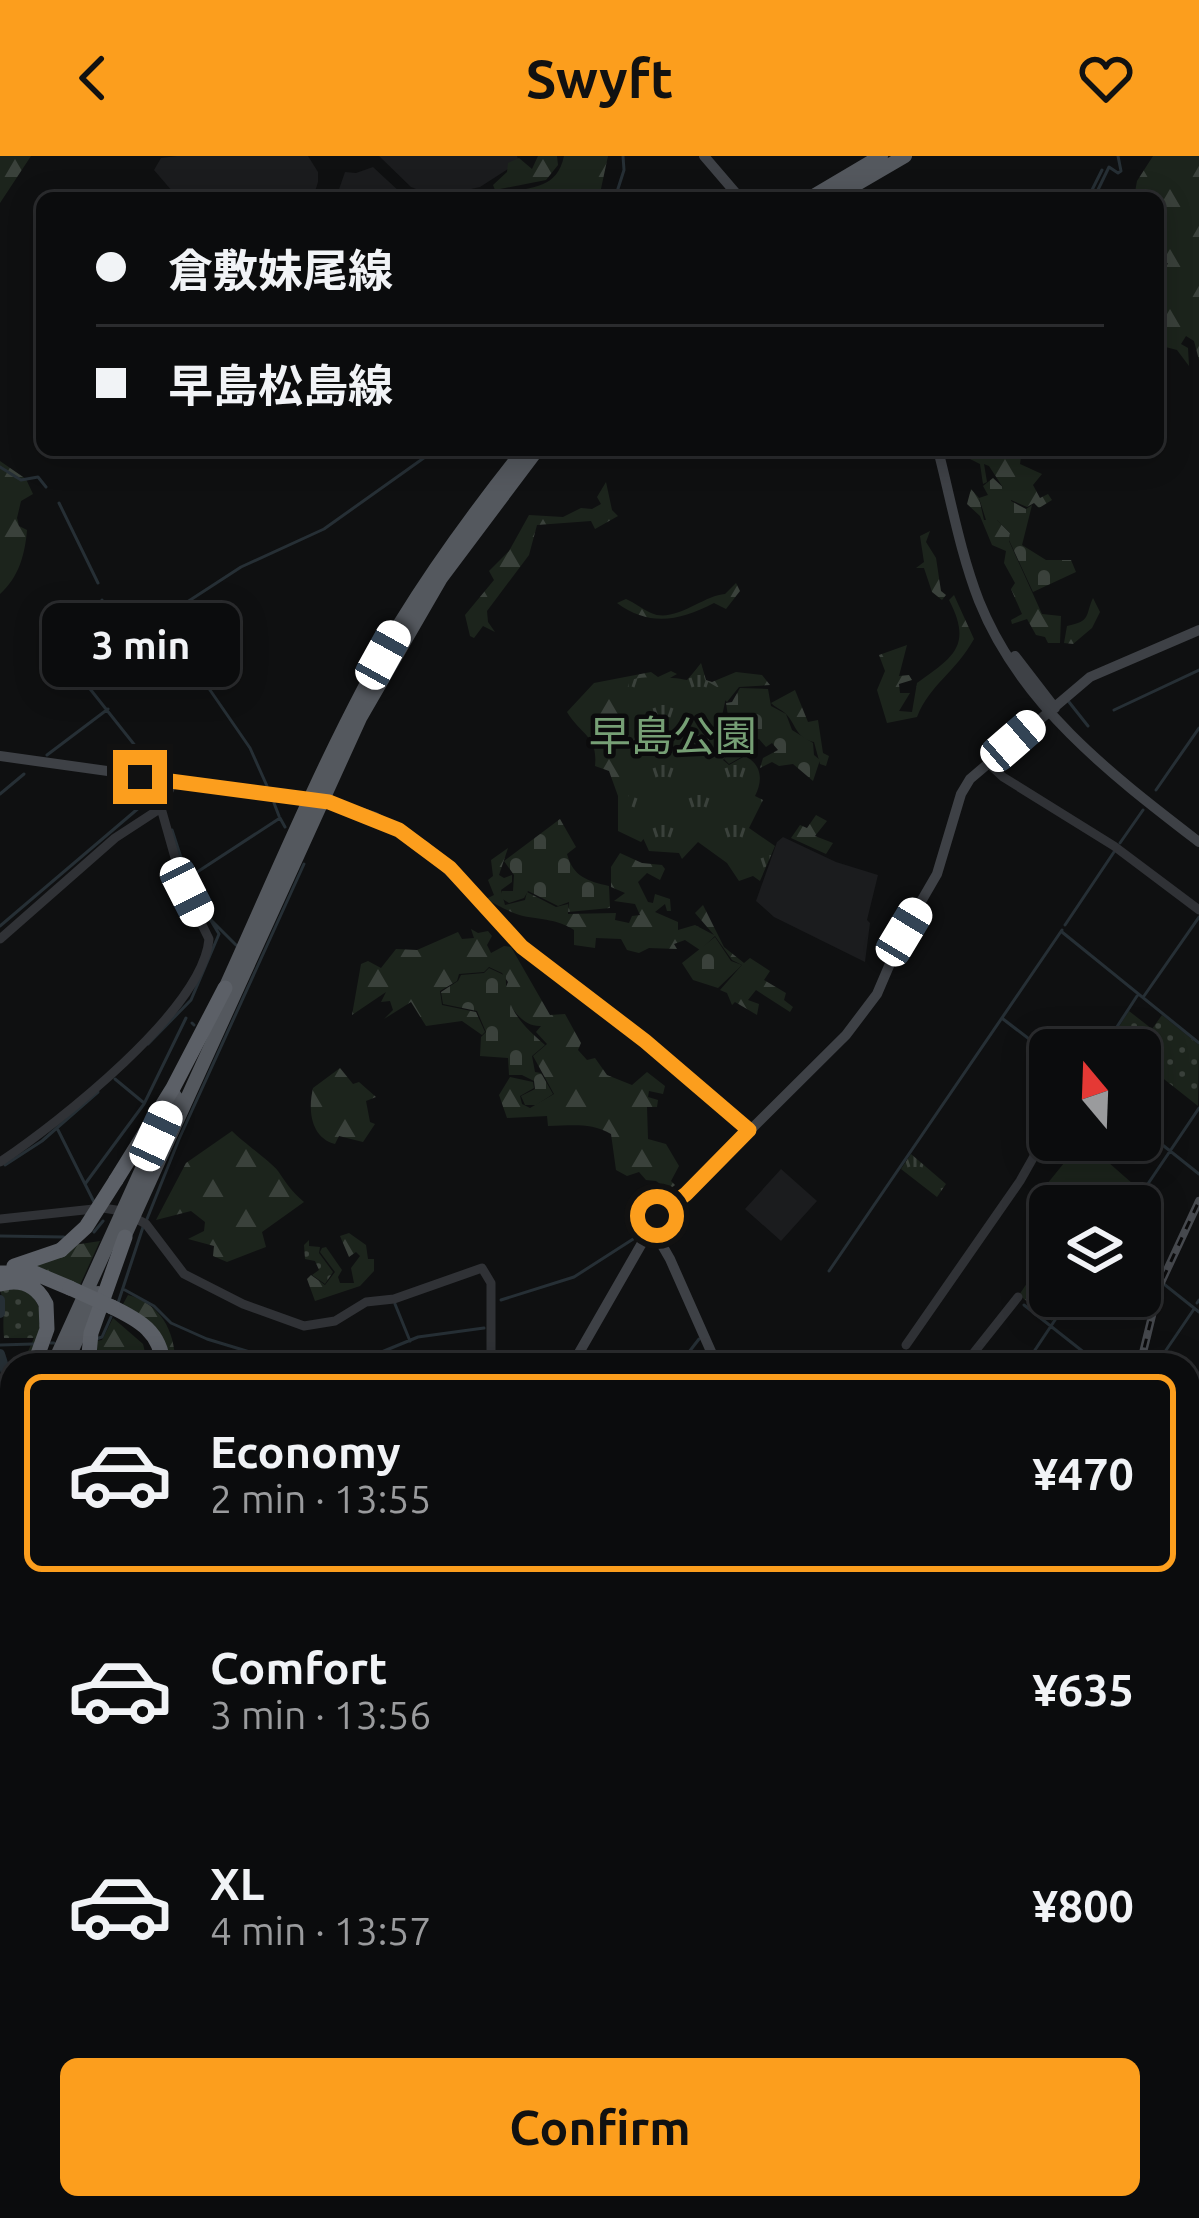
<!DOCTYPE html>
<meta charset="utf-8">
<style>
:root{--surface:#0b0c0d;--page:#191a1b;--text:#f1f3f6;--muted:#9a9b9d;--line:#2b2c2e;--accent:#fc9e1d}
body{margin:0;font-family:Ubuntu,"Noto Sans JP",sans-serif;background:var(--page);color:var(--text);height:100vh;display:flex;flex-direction:column;font-size:45px;white-space:nowrap}
*{box-sizing:border-box;margin:0}
p{font-size:39px;color:var(--muted)}
.icon{flex:none;width:66px;height:66px;fill:none;stroke:currentColor;stroke-width:2;stroke-linecap:round;stroke-linejoin:round}
.map{position:relative;flex:1;overflow:hidden}
.panel{position:absolute;left:0px;top:1197px;width:1200px;height:867px;display:flex;flex-direction:column;background:var(--surface);border-radius:36px 36px 0 0;box-shadow:0 6px 30px #0003,0 0 0 3px var(--line)}
.panel>*{flex:none}
.hud{position:absolute;left:36px;top:36px;width:1128px;height:264px;border-radius:18px;box-shadow:0 6px 30px #0003,0 0 0 3px var(--line);display:grid;align-content:center;height:264px;padding:0 60px;background:var(--surface)}
.needle{width:78px;rotate:341deg}
.fabs{position:absolute;left:1029px;top:873px;display:grid;gap:24px}
.fabs a{display:grid;place-items:center;width:132px;height:132px;border-radius:18px;background:var(--surface);box-shadow:0 6px 30px #0003,0 0 0 3px var(--line);font-size:60px}
.end{position:absolute;width:54px;height:54px;margin:-27px;border:15px solid #fc9e1d;background:#111;box-shadow:0 0 0 6px #111}
.from{border-radius:50%}
.bubble{position:absolute;height:84px;border-radius:18px;background:var(--surface);box-shadow:0 6px 30px #0003,0 0 0 3px var(--line);font-size:39px;font-weight:700;line-height:84px;text-align:center}
.car{position:absolute;width:36px;height:72px;margin:-36px -18px;border-radius:15px;box-shadow:0 0 9px 3px #0007;background:linear-gradient(#fff 24%,#345 0 40%,#fff 0 76%,#345 0 86%,#fff 0)}
.hud b{display:flex;align-items:center;gap:42px;height:114px;font-size:45px}
.hud b+b{border-top:3px solid var(--line)}
.hud i{width:30px;height:30px;background:var(--text)}
ul{padding:21px 0 0;list-style:none}
li{display:flex;align-items:center;gap:36px;height:198px;margin:0 24px 18px;padding:0 36px;border:6px solid transparent;border-radius:18px}
li div{flex:1}
li b{display:block;font-size:45px}
li em{font-style:normal;font-weight:700}
li.selected{border-color:var(--accent)}
li>.icon{width:108px;height:108px;stroke-width:1.5}
.cta{display:flex;gap:24px;margin-top:auto;padding:24px 60px}
.cta a{flex:1;height:138px;border-radius:18px;background:var(--accent);color:#111;font-size:48px;font-weight:700;line-height:138px;text-align:center}
header{display:flex;justify-content:space-between;align-items:center;height:156px;padding:0 60px;background:var(--accent);color:#111;font-size:54px;font-weight:700}
.map>svg:first-child{display:block}
.built{fill:#1b1c1e}
.grass{fill:url(#grass-dots)}
.forest{fill:url(#forest-firs)}
.cemetery{fill:url(#cemetery-stones)}
.park{fill:url(#park-tufts)}
.garden{fill:#1c241c}
.lines{fill:none;stroke-linecap:round;stroke-linejoin:round}
.stream{stroke:#262f35;stroke-width:3}
.river{stroke:#262f35;stroke-width:10}
.tertiary{stroke:#303236;stroke-width:9}
.secondary{stroke:#3e4146;stroke-width:10}
.trunk{stroke:#54585e;stroke-width:14}
.motorway{stroke:#5c6067;stroke-width:15}
.rail-casing{stroke:#474a4f;stroke-width:8}
.rail{stroke:#0b0b0c;stroke-width:3;stroke-dasharray:9;stroke-linecap:butt}
.motorway-bridge{stroke:#5c6067;stroke-width:15}
.route{stroke:#fc9e1d;stroke-width:15}
.labels{text-anchor:middle;dominant-baseline:central;stroke-width:9;stroke-linejoin:round;paint-order:stroke}
.park-label{font-size:42px;fill:#769f75;stroke:#0b0b0c}
</style>
<header><svg class="icon" aria-label="back" viewBox="0 0 24 24"><path d="M15 5l-7 7 7 7"/></svg>Swyft<svg class="icon" aria-label="heart" viewBox="0 0 24 24"><path d="M12 20l-8-8c-3-5 5-10 8-4 3-6 11-1 8 4z"/></svg></header>
<div class="map">
<svg width="1199" height="2062" viewBox="0 0 1199 2062">
<defs>
<pattern id="grass-dots" width="8" height="8" patternUnits="userSpaceOnUse" patternTransform="scale(3)"><rect width="8" height="8" fill="#1c241c"/><path d="M2 2h.1M6 6h.1" fill="none" stroke="#3a413b" stroke-width="1.8" stroke-linecap="round"/></pattern>
<pattern id="forest-firs" width="22" height="20" patternUnits="userSpaceOnUse" patternTransform="scale(3)"><rect width="22" height="20" fill="#1c241c"/><path d="M5 1l3.5 6h-7zM16 11l3.5 6h-7z" fill="#3a413b"/></pattern>
<pattern id="cemetery-stones" width="16" height="16" patternUnits="userSpaceOnUse" patternTransform="scale(3)"><rect width="16" height="16" fill="#1c241c"/><path d="M2 7V4a2 2 0 0 1 4 0v3zM10 15v-3a2 2 0 0 1 4 0v3z" fill="#3a413b"/></pattern>
<pattern id="park-tufts" width="24" height="20" patternUnits="userSpaceOnUse" patternTransform="scale(3)"><rect width="24" height="20" fill="#1c241c"/><path d="M3 7l-1-3M5 7V3M7 7l1-3M15 17l-1-3M17 17v-4M19 17l1-3" fill="none" stroke="#3a413b"/></pattern>
</defs>
<rect width="100%" height="100%" fill="#0f1011"/>
<path class="built" d="M 177,0 L 308,0 L 318,16 L 318,26 L 313,42 L 178,42 L 154,14 L 161,2 Z
M 379,0 L 517,0 L 519,6 L 480,31 L 436,41 L 411,31 Z
M 373,11 L 401,37 L 392,42 L 353,42 L 349,38 L 336,42 L 345,16 L 356,17 Z
M 783,681 L 836,706 L 878,719 L 867,764 L 870,767 L 865,806 L 774,761 L 756,745 L 777,686 Z
M 781,1013 L 817,1045 L 781,1085 L 745,1053 Z"/>
<path class="grass" d="M 1129,855 L 1152,873 L 1162,859 L 1199,889 L 1198,950 L 1155,916 L 1140,934 L 1140,894 L 1104,894 Z
M 309,1084 L 309,1090 L 320,1091 L 319,1097 L 333,1116 L 325,1128 L 312,1119 L 319,1114 L 315,1105 L 305,1103 L 304,1089 Z
M 1045,1101 L 1050,1104 L 1050,1140 L 1067,1140 L 1052,1165 L 1019,1139 Z
M 24,1132 C 53,1158 40,1177 30,1209 L 22,1209 L 34,1182 L 4,1182 C 2,1164 6,1150 0,1134 Z"/>
<path class="forest" d="M 0,0 L 31,0 L 0,47 Z
M 538,0 L 557,0 L 558,9 L 546,24 L 495,34 L 493,29 L 507,16 L 508,7 L 519,2 L 532,13 Z
M 564,0 L 608,0 L 599,42 L 495,42 C 523,28 556,39 564,0 Z
M 1153,0 L 1199,0 L 1199,204 L 1194,185 L 1186,180 L 1181,188 L 1188,192 L 1189,210 L 1177,194 L 1158,189 L 1158,114 L 1168,108 L 1158,95 L 1158,42 L 1134,42 L 1137,25 Z
M 991,294 L 1022,294 L 1020,308 L 1042,318 L 1033,329 L 1040,342 L 1048,338 L 1052,344 L 1039,352 L 1034,347 L 1027,351 L 1011,344 L 989,310 L 984,308 L 987,326 L 983,328 L 980,308 L 970,303 L 990,303 Z
M 0,305 L 26,323 L 33,338 L 21,345 L 17,362 L 19,370 L 27,374 C 25,398 19,421 0,438 Z
M 606,326 L 612,354 L 618,360 L 595,373 L 591,365 L 537,369 L 529,399 L 487,455 L 488,466 L 495,476 L 483,470 L 474,482 L 470,480 L 465,459 L 494,424 L 489,415 L 509,395 L 529,359 L 563,361 L 581,352 L 592,353 L 601,348 L 597,341 Z
M 971,333 L 979,342 L 984,364 L 997,364 L 1010,377 L 1009,385 L 1042,458 L 1061,460 L 1060,487 L 1048,487 L 1045,481 L 1036,479 L 1027,463 L 1012,468 L 1011,464 L 1022,458 L 1011,433 L 1015,427 L 1004,407 L 1006,395 L 992,389 L 980,360 L 967,348 Z
M 930,375 L 926,386 L 936,402 L 941,435 L 946,439 L 942,444 L 932,436 L 924,412 L 916,412 L 924,406 L 920,380 Z
M 736,427 L 740,435 L 726,453 L 714,447 C 679,465 650,471 617,447 L 626,443 C 635,447 642,453 651,457 C 674,468 704,439 725,438 Z
M 954,439 L 974,483 C 955,517 930,528 917,561 L 887,567 L 877,534 L 885,515 L 879,499 L 907,489 L 899,520 L 909,519 L 912,524 L 899,528 L 900,537 L 910,537 L 899,555 L 912,556 L 917,527 C 953,501 973,490 949,444 Z
M 1093,442 L 1100,456 L 1092,472 L 1073,488 L 1064,487 L 1067,470 C 1092,465 1085,459 1093,442 Z
M 701,507 L 706,524 L 712,526 L 736,516 L 762,519 L 770,529 L 739,531 L 727,546 L 717,536 L 688,524 Z
M 671,515 L 677,518 L 647,535 L 653,672 L 641,686 L 618,675 L 618,640 L 609,615 L 595,610 C 598,580 582,580 567,556 L 594,527 L 651,516 L 658,521 Z
M 795,534 L 808,566 L 818,564 L 823,597 L 829,600 L 826,610 L 820,608 L 814,586 C 795,582 796,567 785,557 C 780,553 775,551 771,547 Z
M 816,659 L 827,665 L 815,680 L 833,687 L 826,698 L 791,682 L 800,669 L 807,672 Z
M 508,692 L 499,719 L 504,722 L 512,719 L 512,726 L 501,734 L 505,749 L 525,744 L 527,736 L 556,751 L 568,748 L 568,758 L 616,757 L 615,764 L 629,767 L 632,760 L 640,759 L 635,748 L 614,745 L 625,737 L 611,731 L 611,711 L 620,697 L 642,707 L 662,709 L 665,713 L 660,724 L 647,717 L 638,726 L 648,746 L 653,747 L 655,738 L 670,743 L 671,755 L 667,755 L 665,748 L 655,756 L 678,766 L 678,774 L 695,769 L 714,779 L 695,757 L 703,749 L 724,791 L 744,807 L 750,802 L 770,815 L 764,824 L 786,837 L 784,844 L 793,851 L 790,856 L 756,834 L 748,844 L 759,848 L 757,859 L 735,846 L 732,849 L 727,837 L 720,834 L 742,809 L 732,804 L 715,780 L 700,794 L 685,784 L 674,788 L 677,793 L 649,792 L 639,797 L 627,794 L 621,783 L 596,782 L 595,792 L 574,789 L 574,774 C 557,763 543,764 523,760 C 511,757 495,748 486,743 L 494,739 L 488,724 L 493,720 L 491,704 Z
M 471,773 L 478,777 L 488,775 L 492,780 L 487,789 L 491,797 L 504,790 L 511,791 L 550,859 L 565,858 L 581,887 L 578,894 L 587,904 L 595,902 L 607,919 L 632,929 L 647,916 L 665,930 L 663,938 L 649,935 L 648,941 L 658,944 L 657,951 L 647,951 L 648,983 L 666,988 L 679,1010 L 671,1025 L 675,1029 L 669,1034 L 656,1025 L 646,1024 L 639,1016 L 627,1020 L 616,1014 L 611,978 C 590,966 570,970 548,970 L 547,960 L 507,962 L 499,939 L 510,921 L 533,926 L 534,932 L 520,940 L 522,948 L 530,952 L 554,938 L 533,900 L 547,888 L 536,876 L 541,870 C 522,871 510,851 504,836 L 508,826 L 502,817 L 489,811 L 484,816 L 459,818 L 457,825 L 440,835 L 442,849 L 476,856 L 485,876 L 482,879 L 462,865 L 426,870 L 411,846 L 384,863 L 393,854 L 390,845 L 381,846 L 386,836 L 352,859 L 361,808 L 368,805 L 381,812 L 396,793 L 417,794 L 458,776 L 462,783 L 474,782 Z
M 340,912 L 353,928 L 359,926 L 376,941 L 366,945 L 370,966 L 375,968 L 363,986 L 339,980 L 335,988 C 310,981 308,953 313,932 Z
M 232,975 C 244,987 270,1005 278,1015 C 287,1028 292,1036 304,1046 L 262,1076 L 266,1091 L 227,1106 L 213,1100 L 214,1090 L 188,1083 L 204,1075 L 205,1066 L 191,1055 L 156,1064 L 186,1007 Z
M 349,1077 L 366,1089 L 368,1103 L 374,1103 L 374,1115 L 360,1130 L 315,1145 L 307,1123 L 311,1119 L 325,1129 L 335,1116 L 320,1096 L 322,1092 L 326,1091 L 342,1114 L 338,1121 L 340,1127 L 354,1127 L 351,1112 L 360,1100 L 356,1096 L 349,1101 L 340,1080 Z
M 100,1085 L 79,1131 L 30,1109 L 74,1089 Z
M 128,1139 C 161,1148 176,1176 175,1209 L 166,1209 L 122,1150 Z
M 113,1162 L 143,1188 L 148,1209 L 98,1209 L 96,1185 L 102,1184 Z"/>
<path class="cemetery" d="M 993,322 L 1011,339 L 1011,345 L 1026,353 L 1032,349 L 1022,389 L 1046,404 L 1071,404 L 1076,416 L 1033,436 L 1009,384 L 1010,377 L 997,364 L 986,364 L 979,342 L 988,339 L 983,330 Z
M 740,532 L 768,533 L 771,550 L 786,558 L 792,574 L 813,587 L 814,599 L 820,604 L 813,625 L 793,608 L 779,610 L 772,606 L 760,612 L 763,602 L 778,594 L 772,587 L 766,591 L 759,583 L 751,586 L 745,599 L 729,608 L 724,603 L 746,581 L 744,573 L 728,560 L 726,547 L 732,546 Z
M 560,663 L 576,691 L 567,698 C 573,721 588,725 609,730 L 610,752 L 568,756 L 569,746 L 558,750 L 528,735 L 524,742 L 509,747 L 501,742 L 502,735 L 513,735 L 514,719 L 504,705 Z
M 715,781 L 731,805 L 742,809 L 718,832 L 693,824 L 682,807 Z
M 489,812 L 506,820 C 504,851 523,870 545,889 L 532,900 L 535,916 L 541,917 L 553,938 L 536,949 L 525,949 L 521,940 L 535,933 L 534,925 L 522,919 L 509,919 L 508,902 L 480,900 L 481,881 L 486,876 L 477,855 L 443,848 L 441,836 L 458,825 L 461,819 L 484,817 Z"/>
<path class="park" d="M 701,508 L 705,524 L 727,537 L 722,560 L 743,573 L 745,581 L 723,604 L 729,609 L 745,600 C 762,609 763,624 755,640 L 763,644 L 749,672 L 775,690 L 760,725 L 753,720 L 739,725 L 727,707 L 698,686 L 682,703 L 679,697 L 649,695 C 624,642 610,580 630,524 C 645,519 672,521 687,524 Z
M 911,998 L 946,1028 L 937,1041 L 901,1013 Z"/>
<path class="garden" d="M 1052,984 L 1083,984 L 1141,1035 L 1130,1050 L 1074,1050 L 1047,1028 L 1064,1007 L 1046,993 Z"/>
<g class="lines">
<path class="stream" d="M 615,42 L 624,14 L 623,0
M 954,42 L 986,35
M 1088,42 L 1102,14
M 1094,42 L 1109,11 L 1118,17 L 1121,15 L 1118,0
M 0,311 L 21,324 L 38,321 L 46,331
M 59,347 L 98,427
M 71,509 L 117,470 L 102,444
M 75,514 L 156,616
M 1069,546 L 1088,570
M 1114,554 L 1199,514
M 47,599 L 108,553
M 267,630 L 250,592 L 161,463 L 241,411 L 324,373 L 435,294
M 1156,634 L 1199,572
M 0,638 L 24,618
M 274,647 L 279,660
M 172,674 L 185,714
M 1120,687 L 1143,654
M 188,722 L 280,662 L 285,671
M 211,764 L 236,789
M 1065,769 L 1114,696
M 0,770 L 154,639
M 1062,776 L 1199,887
M 1144,840 L 1199,761
M 1003,863 L 1050,899
M 192,867 L 194,869
M 148,888 L 191,844 L 219,778 L 186,723
M 1102,894 L 1137,840
M 115,923 L 144,947
M 1140,971 L 1199,1018
M 58,974 L 94,1046
M 5,1009 L 42,985 L 98,936
M 85,1028 L 144,948 L 186,862
M 1049,1033 L 1070,1050
M 1133,1050 L 1199,952
M 147,1063 L 179,983 L 304,708
M 94,1076 L 103,1065
M 0,1080 L 64,1081
M 1140,1109 L 1199,1156
M 829,1115 L 1062,774
M 125,1134 L 154,1150 L 171,1167 L 207,1183 L 293,1209
M 501,1144 L 574,1121 L 641,1078
M 118,1147 L 143,1071
M 1197,1147 L 1199,1144
M 395,1148 L 410,1185
M 1024,1149 L 1100,1209
M 96,1183 L 102,1181 L 111,1161
M 51,1187 L 54,1187
M 0,1189 L 33,1188
M 1158,1206 L 1194,1153
M 350,1209 L 418,1181 L 484,1172
M 679,1209 L 699,1183
M 1025,1209 L 1071,1140
M 1188,1280 L 1199,1288
M 1188,1352 L 1199,1335
M 1188,1415 L 1199,1423
M 1188,1462 L 1199,1456
M 1188,1581 L 1199,1567
M 0,1609 L 12,1608
M 0,1620 L 12,1619
M 0,1668 L 12,1656
M 1188,1673 L 1197,1673
M 0,1693 L 12,1706
M 0,1769 L 12,1778
M 1188,1812 L 1199,1794
M 0,1820 L 12,1825
M 0,1864 L 12,1857
M 0,1872 L 12,1877
M 1188,1913 L 1199,1897
M 1188,1969 L 1194,1972
M 0,1976 L 12,1981
M 1188,1987 L 1199,1977
M 1188,2031 L 1199,2043
M 180,2052 L 204,2062
M 275,2052 L 276,2062
M 290,2052 L 293,2062
M 657,2052 L 660,2062
M 1009,2052 L 1013,2062
M 1184,2052 L 1193,2062
M 51,2062 L 54,2052
M 135,2062 L 135,2052
M 313,2062 L 315,2052
M 375,2062 L 378,2052
M 433,2062 L 435,2052
M 519,2062 L 521,2052
M 603,2062 L 605,2052
M 795,2062 L 797,2052
M 898,2062 L 900,2052
M 1089,2062 L 1101,2052
M 1102,2062 L 1114,2052"/>
<path class="river" d="M 0,1144 L 0,1157
M 0,1198 L 12,1236
M 0,1415 L 12,1387
M 0,1581 L 12,1582
M 1021,2052 L 1025,2062"/>
<path class="tertiary" d="M 988,607 L 1003,621 L 1114,690 L 1199,754
M 0,783 L 115,682 L 161,652 L 173,626
M 0,1006 C 58,967 203,854 209,783 L 183,730 L 161,652
M 0,1063 L 103,1052 L 122,1055 L 146,1068 L 184,1118 L 243,1148 L 304,1170 L 335,1165 L 366,1146 L 394,1143 L 482,1112 L 491,1127 L 491,1209
M 906,1189 L 1020,1025 L 1050,972
M 964,1209 L 1018,1141"/>
<path class="secondary" d="M 704,0 L 740,42
M 938,294 C 951,344 960,396 979,445 C 1021,550 1112,619 1199,686
M 1015,500 L 1055,552
M 0,600 L 329,646 L 375,661 L 425,690 L 522,791 L 645,885 L 749,974
M 651,1070 L 670,1103 L 717,1209
M 572,1209 L 657,1061 L 686,1038 L 846,879 L 877,838 L 904,775 L 937,718 L 961,638 L 970,623 L 1090,521 L 1199,474
M 0,1566 L 12,1568
M 1030,2052 L 1034,2062"/>
<path class="trunk" d="M 810,42 L 881,0
M 833,42 L 905,0
M 222,839 C 279,714 331,585 401,466 C 438,406 480,349 524,294
M 120,1090 L 360,562 L 441,422 L 537,294
M 53,1209 L 175,940
M 65,1209 L 98,1137
M 0,1326 L 12,1300"/>
<path class="motorway" d="M 116,1024 L 173,932 L 225,832
M 14,1110 L 61,1094
M 0,1117 L 32,1116 L 70,1132
M 0,1128 C 21,1122 37,1129 46,1148 L 47,1173 L 34,1209
M 112,1151 C 139,1164 161,1176 163,1209
M 88,1209 L 91,1177 L 125,1081
M 0,1299 L 12,1269
M 0,1360 L 12,1336"/>
<g class="rail-casing">
<path id="rail" d="M 1140,1209 L 1159,1131 L 1199,1045
M 1188,1599 L 1199,1651"/>
</g>
<use href="#rail" class="rail"/>
<path class="motorway-bridge" d="M 61,1094 L 86,1071 L 116,1024
M 70,1132 L 112,1151"/>
</g>
<g class="lines">
<path class="route" d="M 140,621 L 329,646 L 399,674 L 450,712 L 522,791 L 645,885 L 749,974 L 686,1038 L 657,1060"/>
</g>
<g class="labels">
<g class="park-label">
<text x="673" y="579">早島公園</text>
</g>
</g>
</svg>
<div class="fabs">
<a><svg class="needle" viewBox="-14 -14 28 28"><path d="M0-13l5 13h-10z" fill="#e53935"/><path d="M0 13l5-13h-10z" fill="#9a9b9d"/></svg></a>
<a><svg class="icon" aria-label="layers" viewBox="0 0 24 24"><path d="M12 4l9 5-9 5-9-5zM3 14l9 5 9-5"/></svg></a>
</div>
<i class="end from" style="left:657px;top:1060px"></i>
<i class="end" style="left:140px;top:621px"></i>
<div class="bubble" style="left:42px;top:447px;width:198px">3 min</div>
<i class="car" style="left:383px;top:499px;rotate:29deg"></i>
<i class="car" style="left:1013px;top:585px;rotate:49deg"></i>
<i class="car" style="left:187px;top:736px;rotate:153deg"></i>
<i class="car" style="left:904px;top:776px;rotate:31deg"></i>
<i class="car" style="left:156px;top:980px;rotate:25deg"></i>
<div class="hud">
<b><i class="from"></i>倉敷妹尾線</b>
<b><i></i>早島松島線</b>
</div>
<section class="panel">
<ul>
<li class="selected"><svg class="icon" aria-label="car" viewBox="0 0 24 24"><path d="M5 17H2v-5l4-1 3-4h7l3 4 3 1v5h-3M9 17h6M6 11h13"/><circle cx="7" cy="17" r="2"/><circle cx="17" cy="17" r="2"/></svg><div><b>Economy</b><p>2 min · 13:55</p></div><em>¥470</em></li>
<li><svg class="icon" aria-label="car" viewBox="0 0 24 24"><path d="M5 17H2v-5l4-1 3-4h7l3 4 3 1v5h-3M9 17h6M6 11h13"/><circle cx="7" cy="17" r="2"/><circle cx="17" cy="17" r="2"/></svg><div><b>Comfort</b><p>3 min · 13:56</p></div><em>¥635</em></li>
<li><svg class="icon" aria-label="car" viewBox="0 0 24 24"><path d="M5 17H2v-5l4-1 3-4h7l3 4 3 1v5h-3M9 17h6M6 11h13"/><circle cx="7" cy="17" r="2"/><circle cx="17" cy="17" r="2"/></svg><div><b>XL</b><p>4 min · 13:57</p></div><em>¥800</em></li>
</ul>
<div class="cta"><a>Confirm</a></div>
</section>
</div>
